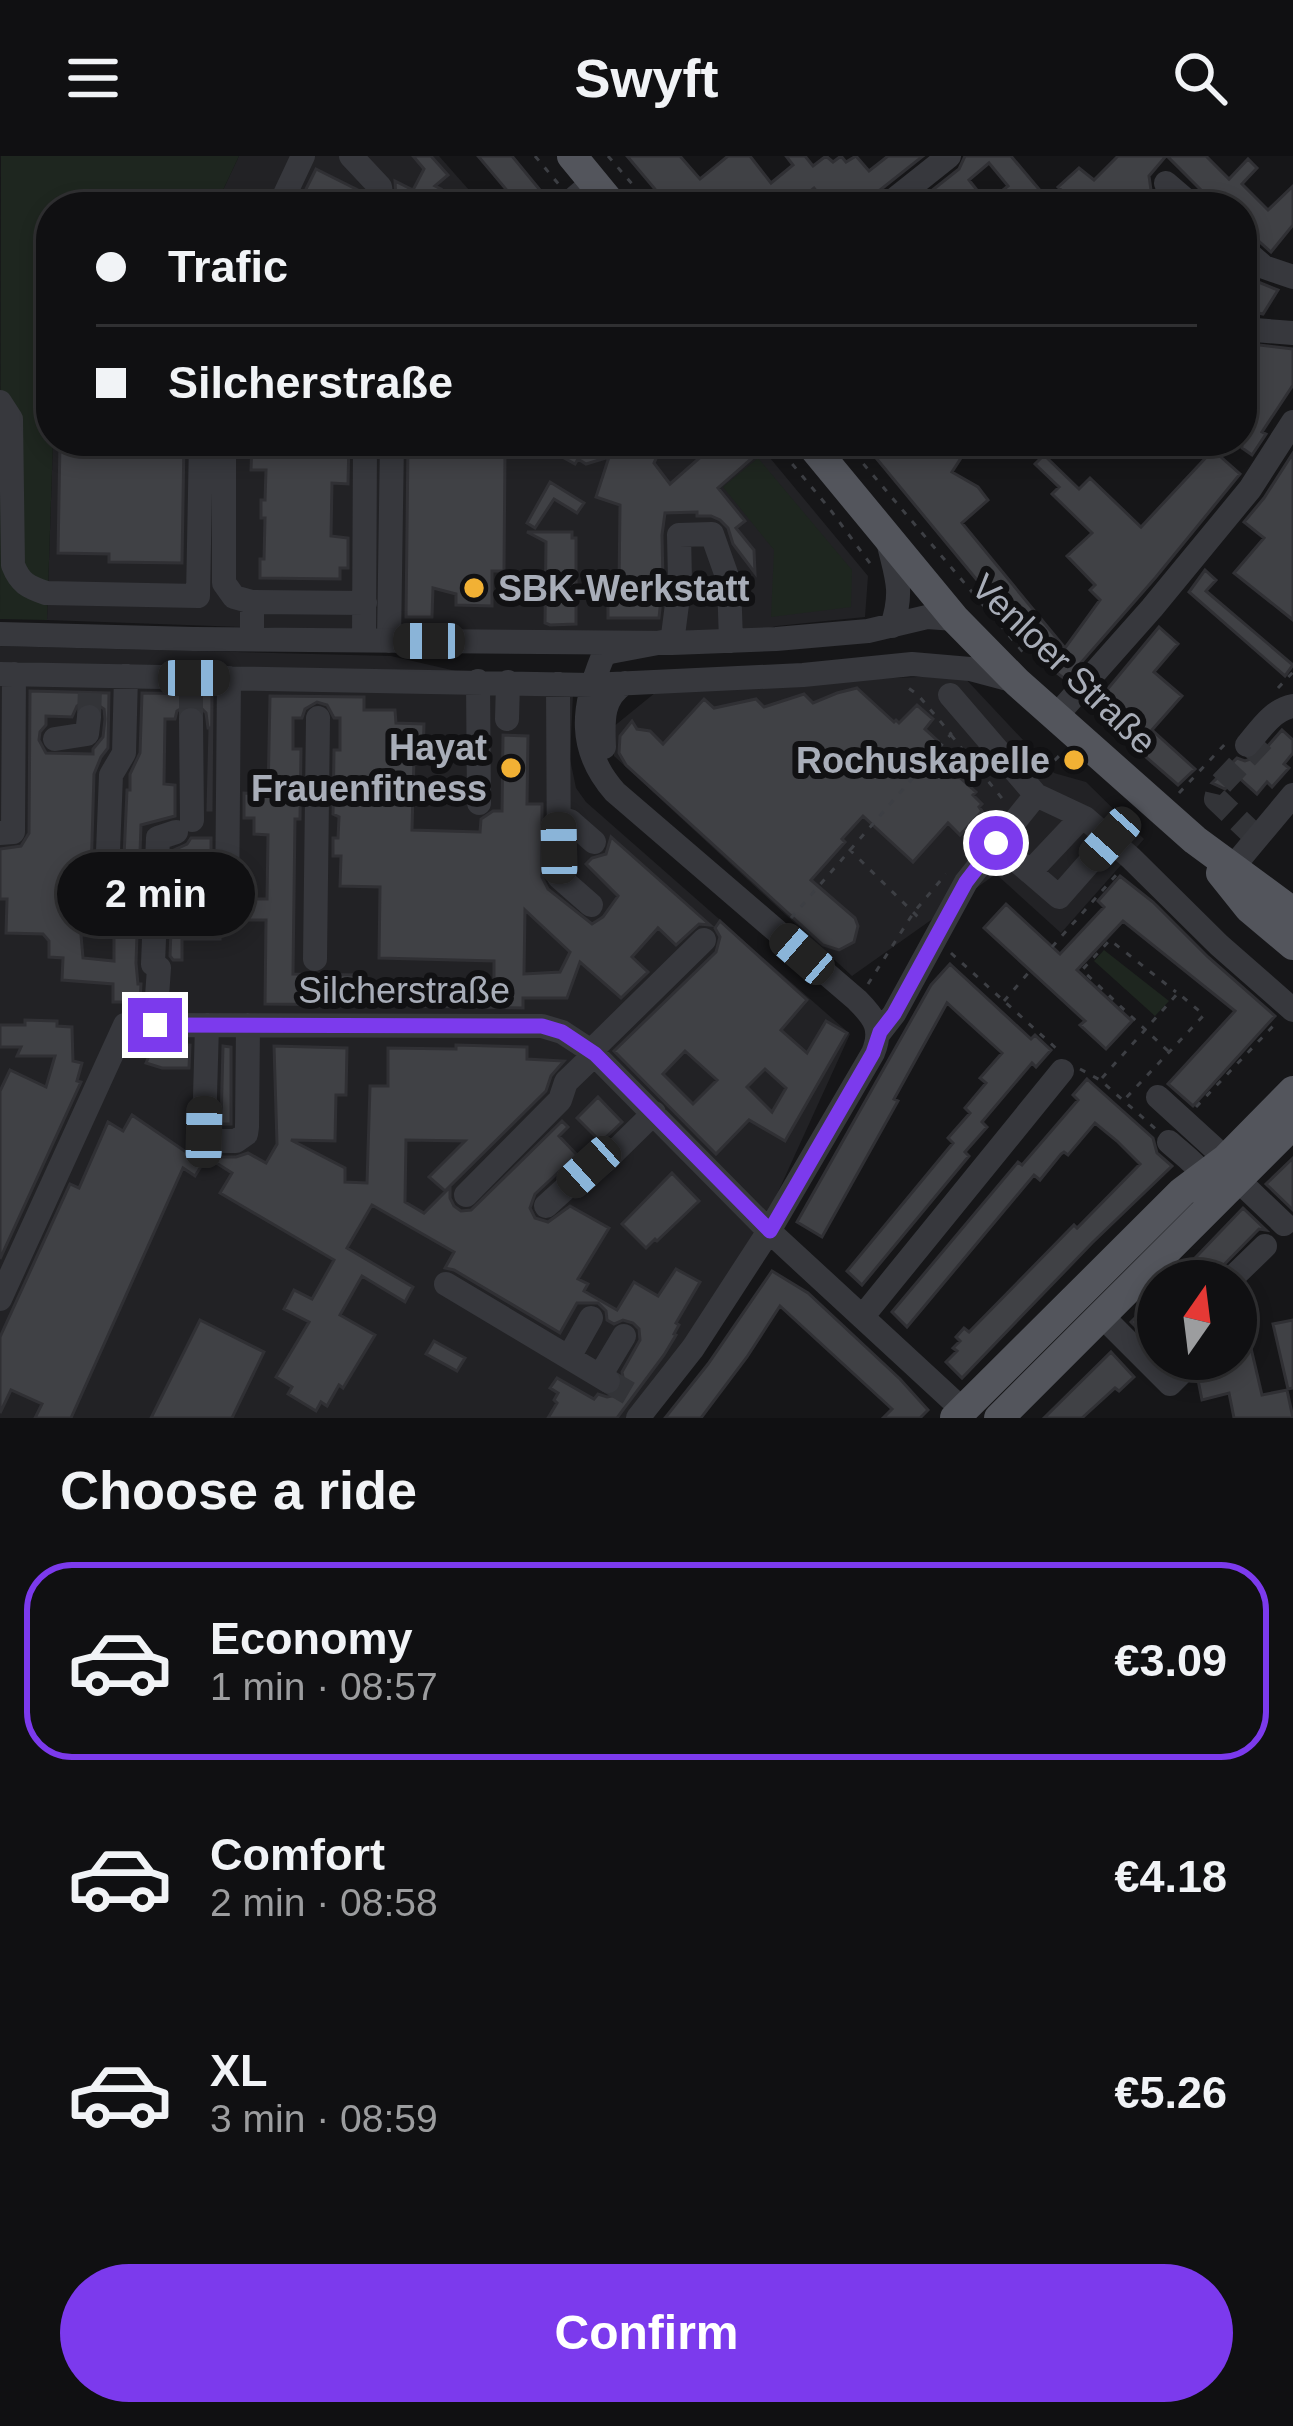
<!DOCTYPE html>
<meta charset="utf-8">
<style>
:root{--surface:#101012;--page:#19191b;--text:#f1f3f6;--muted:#9c9d9f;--line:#303032;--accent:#7c3aed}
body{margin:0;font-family:Arial,sans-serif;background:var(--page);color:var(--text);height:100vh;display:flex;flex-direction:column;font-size:45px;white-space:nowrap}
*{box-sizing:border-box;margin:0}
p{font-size:39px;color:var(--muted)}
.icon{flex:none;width:66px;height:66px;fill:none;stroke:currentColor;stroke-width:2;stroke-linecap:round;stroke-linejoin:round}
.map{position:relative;height:1262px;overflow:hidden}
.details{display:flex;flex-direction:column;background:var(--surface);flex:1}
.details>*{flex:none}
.top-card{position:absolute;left:36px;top:36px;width:1221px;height:264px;border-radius:48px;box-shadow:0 6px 18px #0003,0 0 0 3px var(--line);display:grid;align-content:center;height:264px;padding:0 60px;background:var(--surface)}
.needle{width:78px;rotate:14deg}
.tools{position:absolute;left:1137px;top:1104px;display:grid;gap:24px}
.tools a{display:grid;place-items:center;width:120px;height:120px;border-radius:50%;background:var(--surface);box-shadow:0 6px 18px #0003,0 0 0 3px var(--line);font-size:60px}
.end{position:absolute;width:54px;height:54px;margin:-27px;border:15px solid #7c3aed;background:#fff;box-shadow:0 0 0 6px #fff}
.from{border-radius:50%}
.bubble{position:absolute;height:84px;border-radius:42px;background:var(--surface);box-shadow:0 6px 18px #0003,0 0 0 3px var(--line);font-size:39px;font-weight:700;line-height:84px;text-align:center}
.car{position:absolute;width:36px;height:72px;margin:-36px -18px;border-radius:15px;box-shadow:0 0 9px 3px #0007;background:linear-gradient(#222 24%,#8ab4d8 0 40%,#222 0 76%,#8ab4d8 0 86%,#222 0)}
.top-card b{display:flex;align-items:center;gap:42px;height:114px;font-size:45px}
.top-card b+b{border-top:3px solid var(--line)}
.top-card i{width:30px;height:30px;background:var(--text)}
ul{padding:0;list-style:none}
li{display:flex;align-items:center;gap:36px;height:198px;margin:0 24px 18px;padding:0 36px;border:6px solid transparent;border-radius:48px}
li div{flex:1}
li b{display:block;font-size:45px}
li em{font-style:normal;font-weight:700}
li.on{border-color:var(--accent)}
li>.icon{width:108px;height:108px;stroke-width:1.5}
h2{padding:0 60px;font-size:54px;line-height:144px}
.button{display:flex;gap:24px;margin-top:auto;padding:24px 60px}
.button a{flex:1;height:138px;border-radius:72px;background:var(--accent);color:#fff;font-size:48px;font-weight:700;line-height:138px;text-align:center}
header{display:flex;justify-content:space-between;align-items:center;height:156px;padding:0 60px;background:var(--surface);font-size:54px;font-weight:700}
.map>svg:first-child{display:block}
.built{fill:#222225}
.green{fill:#1e261f}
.building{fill:#404145;stroke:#303034;stroke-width:3;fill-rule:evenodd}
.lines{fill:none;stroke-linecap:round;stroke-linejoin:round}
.minor-tunnel{stroke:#333438;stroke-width:24;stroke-dasharray:24 12;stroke-linecap:butt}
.path{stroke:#3d3f44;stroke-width:3;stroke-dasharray:6 9;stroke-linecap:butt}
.minor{stroke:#37383d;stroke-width:24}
.major{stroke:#53555c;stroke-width:30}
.route{stroke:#7c3aed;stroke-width:15}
.poi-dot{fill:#f2b134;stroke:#111113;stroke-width:4.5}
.labels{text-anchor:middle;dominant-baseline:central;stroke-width:12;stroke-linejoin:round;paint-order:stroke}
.poi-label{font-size:36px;font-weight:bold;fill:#a8adb8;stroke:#111113;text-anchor:end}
.street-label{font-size:36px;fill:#a8adb8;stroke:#111113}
</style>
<header><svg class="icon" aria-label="menu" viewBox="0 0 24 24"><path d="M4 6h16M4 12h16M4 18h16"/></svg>Swyft<svg class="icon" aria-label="search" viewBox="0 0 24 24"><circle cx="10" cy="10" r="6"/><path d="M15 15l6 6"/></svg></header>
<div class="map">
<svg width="1293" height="1262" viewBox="0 0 1293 1262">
<rect width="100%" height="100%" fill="#161618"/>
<path class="built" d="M 239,0 L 439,0 L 484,51 L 215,51 Z
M 53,285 L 756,285 L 868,420 L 865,461 L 777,470 L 730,482 L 582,483 L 47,464 Z
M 0,490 L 391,500 L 564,540 L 573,539 L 570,603 L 576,632 L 586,646 L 850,878 L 773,1047 L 687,1191 L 631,1262 L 0,1262 Z
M 962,519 L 1054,617 L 1086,626 L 1144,683 L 1061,777 L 996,718 L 852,820 L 614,600 L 613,571 L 661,532 Z"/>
<path class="green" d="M 1,0 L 239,0 L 215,51 L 51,51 L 53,285 L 47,464 L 0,463 Z
M 758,302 L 852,414 L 851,451 L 771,461 L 774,394 L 723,331 Z
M 1104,794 L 1169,845 L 1155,860 L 1094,805 Z"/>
<path class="building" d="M 413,0 L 431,0 L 448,19 L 435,30 L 441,33 L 437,39 L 460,51 L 403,51 L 396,43 L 395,25 L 413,34 L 424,13 Z
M 478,0 L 512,0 L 549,45 L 548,51 L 521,51 Z
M 627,0 L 680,0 L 700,23 L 728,0 L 750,0 L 771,27 L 793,9 L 786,0 L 805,0 L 813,10 L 826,0 L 833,6 L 841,0 L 846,6 L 856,0 L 869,15 L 888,0 L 923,0 L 875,38 L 869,51 L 829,51 L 814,32 L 790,51 L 670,51 Z
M 965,0 L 1011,0 L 1054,51 L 1041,51 L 1036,47 L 1032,51 L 911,51 L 959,13 ZM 989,7 L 1008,30 L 987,47 L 969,24 Z
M 1118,0 L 1166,0 L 1149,20 L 1151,34 L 1169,51 L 1079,51 L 1058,31 L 1079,12 L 1094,24 Z
M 1167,0 L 1206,0 L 1229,23 L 1248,3 L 1257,12 L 1242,28 L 1268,54 L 1293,30 L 1293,69 L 1271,96 L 1253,80 L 1242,76 L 1242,51 L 1223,51 L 1210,38 L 1208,41 Z
M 316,13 L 362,36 L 359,51 L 297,51 Z
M 1242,114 L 1258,126 L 1278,134 L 1263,158 L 1248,155 L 1253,147 L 1242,141 Z
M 1242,187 L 1293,193 L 1293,229 L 1262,276 L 1266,278 L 1252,299 L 1242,292 L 1242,247 L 1248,238 L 1242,234 Z
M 60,285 L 184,285 L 182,407 L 109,406 L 109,398 L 58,397 Z
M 252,285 L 349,285 L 348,328 L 332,327 L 331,380 L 348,382 L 348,412 L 340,412 L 340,423 L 260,422 L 260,403 L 264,403 L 265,362 L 261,362 L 261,344 L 265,344 L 266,314 L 251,314 Z
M 408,285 L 511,285 L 511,298 L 505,297 L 504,415 L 492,415 L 492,450 L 456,449 L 456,438 L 433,432 L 432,461 L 406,461 Z
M 573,285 L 646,285 L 660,294 L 654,307 L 670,328 L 712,291 L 706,285 L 748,285 L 758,297 L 718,332 L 745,365 L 736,372 L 754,394 L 755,417 L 733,388 L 728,372 L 720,364 L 711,360 L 697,360 L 697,356 L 665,357 L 662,379 L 663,424 L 659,462 L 608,462 L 608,430 L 619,430 L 620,349 L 596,341 L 609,301 L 586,308 L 578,303 L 575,308 L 564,302 Z
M 862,285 L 972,285 L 952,316 L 978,331 L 988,344 L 962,367 L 1065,492 L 1100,444 L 1090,434 L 1095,429 L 1067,400 L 1092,377 L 1052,338 L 1059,331 L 1035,308 L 1044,299 L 1079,333 L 1090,322 L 1141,371 L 1213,294 L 1240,318 L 1156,421 L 1066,524 L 1048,510 Z
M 1293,297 L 1293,464 L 1234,417 L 1264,382 L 1244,366 L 1264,342 Z
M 550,326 L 584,347 L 577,357 L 554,343 L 535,372 L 527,367 Z
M 527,376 L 572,376 L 572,382 L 576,382 L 576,468 L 550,469 L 545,467 L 546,386 Z
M 1205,414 L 1216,424 L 1206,435 L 1293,509 L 1285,520 L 1189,436 Z
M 1159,471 L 1178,488 L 1154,516 L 1182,540 L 1152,574 L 1195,613 L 1178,629 L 1091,553 Z
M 857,532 L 894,566 L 896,564 L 899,567 L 917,549 L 933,563 L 925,573 L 938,585 L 929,594 L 976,636 L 973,639 L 982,648 L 979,651 L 982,655 L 960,679 L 948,667 L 913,706 L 863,660 L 842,683 L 845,686 L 811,724 L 855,762 L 858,770 L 854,786 L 839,794 L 823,789 L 626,609 L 619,597 L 620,580 L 632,565 L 637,573 L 650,575 L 663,588 L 704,543 L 714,552 L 756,543 L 764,551 L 804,538 L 813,547 L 837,537 Z
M 30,535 L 109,537 L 108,592 L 101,601 L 94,618 L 91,720 L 97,734 L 108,737 L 120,731 L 123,723 L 127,634 L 130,634 L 130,618 L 140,597 L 142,537 L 212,538 L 211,654 L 208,654 L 210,572 L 208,572 L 206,557 L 198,549 L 190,548 L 177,555 L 175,563 L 165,563 L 164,628 L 175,629 L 175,660 L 141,669 L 136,807 L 138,828 L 141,828 L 140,846 L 113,846 L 113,828 L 62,824 L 63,802 L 49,801 L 49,785 L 43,778 L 6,777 L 7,743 L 0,743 L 0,693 L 21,690 L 29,677 ZM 92,545 L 104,553 L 105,563 L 103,581 L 93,593 L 93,598 L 46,597 L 39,584 L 40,576 L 46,569 L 46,560 L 72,561 L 77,550 L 84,546 ZM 81,779 L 114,779 L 114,805 L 83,802 Z
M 270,540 L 364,541 L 364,554 L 395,554 L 396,567 L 424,568 L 423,603 L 414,603 L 412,674 L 480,676 L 481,663 L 493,655 L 502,655 L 503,579 L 528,580 L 527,648 L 542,648 L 542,721 L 548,733 L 592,768 L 603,761 L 618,740 L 586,708 L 592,702 L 606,698 L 611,681 L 710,769 L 699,768 L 676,789 L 658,772 L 632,801 L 648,816 L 621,842 L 580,806 L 567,842 L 523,842 L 523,852 L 415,850 L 415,830 L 494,831 L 494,805 L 379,802 L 380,731 L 340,730 L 341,700 L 333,700 L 333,682 L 338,682 L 339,661 L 333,658 L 334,594 L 340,594 L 340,562 L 334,562 L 327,549 L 317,546 L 305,553 L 302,562 L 293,562 L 293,593 L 301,593 L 300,663 L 295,663 L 293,818 L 359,819 L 358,849 L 265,848 L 266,764 L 246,764 L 246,743 L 267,743 L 268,679 L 254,678 L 254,662 L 244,662 L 244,637 L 268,638 ZM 525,754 L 570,796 L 560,816 L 524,818 Z
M 1282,574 L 1293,584 L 1293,597 L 1284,608 L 1289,612 L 1272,631 L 1267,626 L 1257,638 L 1238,621 L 1225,633 L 1212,627 L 1237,602 L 1245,605 L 1259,600 Z
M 191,682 L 211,682 L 211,752 L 213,761 L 220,767 L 220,783 L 182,783 L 182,804 L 173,804 L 170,800 L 174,694 L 187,688 Z
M 1120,720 L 1153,746 L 1208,801 L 1275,860 L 1193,950 L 1168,928 L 1235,855 L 1123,765 L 1077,814 L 1132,865 L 1106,893 L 1080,869 L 1085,865 L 984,772 L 1006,748 L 1060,798 L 1104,751 L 1098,745 Z
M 720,765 L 807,844 L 781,874 L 807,897 L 826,865 L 847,877 L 785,985 L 749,964 L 716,998 L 614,895 L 716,796 L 720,781 L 715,772 ZM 685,895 L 717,924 L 693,948 L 663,918 ZM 765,913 L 786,932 L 772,956 L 747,931 Z
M 950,808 L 1031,883 L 1035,879 L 1051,894 L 1036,911 L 1032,907 L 982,966 L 987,971 L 965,996 L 969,1000 L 862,1129 L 847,1115 L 953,987 L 948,982 L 970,957 L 965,952 L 986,927 L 980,922 L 1002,897 L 947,847 L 894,943 L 898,945 L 822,1081 L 797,1066 L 931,829 Z
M 25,864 L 57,865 L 57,870 L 72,871 L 73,905 L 82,907 L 77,925 L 81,926 L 0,1103 L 0,935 L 10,914 L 46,931 L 55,900 L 17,900 L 21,891 L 0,891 L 0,869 L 25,869 Z
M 155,886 L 190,889 L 189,912 L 162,912 L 146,907 Z
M 456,889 L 527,891 L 527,903 L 564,905 L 551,920 L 546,935 L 445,1035 L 429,1021 L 465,985 L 406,984 L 405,1046 L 424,1057 L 450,1031 L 450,1042 L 454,1050 L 461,1055 L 471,1054 L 562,965 L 568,971 L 559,980 L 577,999 L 535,1038 L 530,1052 L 535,1062 L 548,1066 L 570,1050 L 609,1072 L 578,1123 L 588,1128 L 584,1135 L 617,1154 L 634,1126 L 658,1140 L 676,1113 L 700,1126 L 676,1167 L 679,1169 L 674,1178 L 676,1179 L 664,1199 L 617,1262 L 548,1262 L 557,1247 L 554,1244 L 558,1237 L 550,1232 L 557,1222 L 594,1243 L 598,1238 L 607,1241 L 617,1239 L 624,1226 L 622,1216 L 640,1184 L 639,1173 L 633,1167 L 623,1164 L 614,1168 L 607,1164 L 606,1155 L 598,1147 L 577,1147 L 560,1177 L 454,1114 L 445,1112 L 454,1096 L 372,1049 L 347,1092 L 413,1131 L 405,1146 L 362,1120 L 340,1159 L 375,1179 L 343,1232 L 339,1229 L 327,1250 L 321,1246 L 316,1255 L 288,1238 L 292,1231 L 276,1221 L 309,1166 L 284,1153 L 294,1134 L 312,1143 L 334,1104 L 220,1037 L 232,1017 L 207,1001 L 195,1020 L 183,1012 L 71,1262 L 35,1262 L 42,1248 L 11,1234 L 0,1257 L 0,1181 L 70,1028 L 79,1032 L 108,966 L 123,975 L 132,959 L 189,998 L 194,991 L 211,1001 L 236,1001 L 248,997 L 266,1007 L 277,988 L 274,890 L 347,892 L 346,939 L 336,939 L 335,985 L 291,984 L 345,1012 L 345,1026 L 367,1027 L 370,930 L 388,930 L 388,892 L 456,893 Z
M 223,890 L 231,891 L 231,968 L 221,968 Z
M 1087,923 L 1153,982 L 1157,997 L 1172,1010 L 1092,1087 L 962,1222 L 946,1206 L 957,1195 L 953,1192 L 960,1185 L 956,1181 L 964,1172 L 969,1176 L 1074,1069 L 1077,1072 L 1140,1008 L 1117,985 L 1095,967 L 1068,999 L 1064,996 L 1061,998 L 1040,1024 L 1034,1019 L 907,1171 L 892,1156 L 1018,1006 L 1022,1009 L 1078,944 L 1073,939 Z
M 598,941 L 622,966 L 601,986 L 577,962 Z
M 1293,1002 L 1293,1054 L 1266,1028 Z
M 672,1017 L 699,1045 L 657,1085 L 655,1083 L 646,1092 L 622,1068 Z
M 1243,1052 L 1266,1074 L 1259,1073 L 1208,1125 L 1173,1125 Z
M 772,1115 L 808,1137 L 900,1223 L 928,1254 L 920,1262 L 883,1262 L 892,1253 L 780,1150 L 747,1201 L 701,1262 L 665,1262 L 708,1208 Z
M 1158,1139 L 1158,1181 L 1152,1187 L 1131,1166 Z
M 200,1164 L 264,1196 L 232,1262 L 151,1262 Z
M 1293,1164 L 1293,1232 L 1288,1233 L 1273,1168 Z
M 1247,1175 L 1262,1239 L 1287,1234 L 1293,1262 L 1234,1262 L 1229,1237 L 1202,1244 L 1198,1224 L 1207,1214 L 1211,1203 L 1236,1203 L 1236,1179 Z
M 434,1185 L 465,1202 L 457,1215 L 426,1198 Z
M 1111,1196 L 1134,1221 L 1119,1235 L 1115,1232 L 1082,1262 L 1044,1262 Z"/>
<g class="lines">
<path class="minor-tunnel" d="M 89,561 L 90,532
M 191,564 L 191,534
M 1256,681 L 1216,643 L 1219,630 L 1269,577
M 608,1225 L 632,1239"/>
<path class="path" d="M 535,0 L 561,31
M 608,0 L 652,51
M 773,285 L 829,352 L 872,410
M 844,285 L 1028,502
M 1278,532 L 1293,516
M 951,579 L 1005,646
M 1044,615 L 1063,596
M 1179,637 L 1226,587
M 849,693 L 920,763
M 791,762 L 951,578 L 918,539 L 907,531
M 1052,791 L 1118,717
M 951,797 L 1059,895
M 868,828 L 914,756 L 946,718
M 1004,845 L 1030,815
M 1168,895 L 1082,814 L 1110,784 L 1176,836
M 1080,913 L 1100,924 L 1157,974
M 1102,922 L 1178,837 L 1204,859 L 1124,944
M 1196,951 L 1276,867"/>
<path class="minor" d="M 351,0 L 380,31 L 381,38 L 375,51
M 1166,27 L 1194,51
M 279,51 L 303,0
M 564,51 L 593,26
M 885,51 L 949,0
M 1242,92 L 1264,111 L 1293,121
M 1242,170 L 1255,174 L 1293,177
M 0,246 L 11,263 L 13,409 C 20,427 28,431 46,437 L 198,440 L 201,285
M 224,285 L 224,427 L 234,441 L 252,446
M 888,385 C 896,420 904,434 892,470
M 0,478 L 194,483 L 672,487 L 776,483 L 868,475 L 927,461 L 955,463
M 252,483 L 252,446 L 365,447
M 364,484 L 365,285
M 389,485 L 392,285
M 672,487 L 680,425 L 679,379 L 712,378 L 729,426 L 731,485
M 0,518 L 591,529 L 803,519 L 912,508 L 970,513 L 1015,525
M 478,525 L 479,647
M 558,528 L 559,721 L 591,749
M 950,539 L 1036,639 L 1085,662 L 1131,702 L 1219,789 L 1293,854
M 1057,559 L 1152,452 L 1250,333 L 1293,266
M 507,563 L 508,526
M 191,564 L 192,664
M 55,583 L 87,578 L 89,561
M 1247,589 C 1260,574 1272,554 1293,550
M 604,591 C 603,565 601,542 625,527
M 559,663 L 570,665 L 594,686
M 0,677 L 13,676 L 14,518
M 996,687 L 1030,716 L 1082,661
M 1232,712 L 1293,639
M 1030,716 L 1059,741 L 1110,683
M 107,721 L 111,619 L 124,597 L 126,520
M 227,752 L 229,522
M 315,803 L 318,562
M 155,869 L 159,812 L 153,808 L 158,682 L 176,676
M 207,869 L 204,976 L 212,985 L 236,985 L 246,978 L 247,971 L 248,869
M 880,876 L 894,858 L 966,726 L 1036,639
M 591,895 L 704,784
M 1158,941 L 1226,1003
M 1169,986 C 1181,997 1194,1006 1204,1019
M 1237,1023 L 1284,1068
M 466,1039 L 560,944 L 566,926 L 594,899
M 546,1050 L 589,1011 L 605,1005 L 654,957
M 1229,1125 L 1265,1090
M 446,1128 L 608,1225
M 0,1143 L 125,869 L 542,870 L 562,876 L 591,895 L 769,1075 L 963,1254
M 1236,1150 L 1239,1160 L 1236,1163
M 863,1160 L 1062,915
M 1102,1160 L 1170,1228 L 1195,1203
M 569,1201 L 591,1162
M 600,1220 L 624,1180
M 638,1262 L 693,1192 L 769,1075 L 873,897 C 883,873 875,862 857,844 L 615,636 C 577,593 582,551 603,500 L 610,496 L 663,486"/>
<path class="major" d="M 572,0 L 614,51
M 808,285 L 955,463 L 1017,526 L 1195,684 L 1293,756
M 1221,717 L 1249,752 L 1293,789
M 955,1262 L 1182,1036 L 1226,1003 L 1293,935
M 999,1262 L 1293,968"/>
</g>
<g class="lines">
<path class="route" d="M 155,869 L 542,870 L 562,876 L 595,898 L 770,1075 L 873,897 L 880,876 L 894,858 L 966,726 L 996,687"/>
</g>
<g class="poi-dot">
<circle cx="474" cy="432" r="12"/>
<circle cx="1074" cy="604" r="12"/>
<circle cx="511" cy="612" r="12"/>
</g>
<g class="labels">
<g class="poi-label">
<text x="498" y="432" text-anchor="start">SBK-Werkstatt</text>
<text x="487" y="591">Hayat<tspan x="487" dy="41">Frauenfitness</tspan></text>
<text x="1050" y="604">Rochuskapelle</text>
</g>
<g class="street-label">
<text transform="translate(1064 508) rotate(44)">Venloer Straße</text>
<text x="404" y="834">Silcherstraße</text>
</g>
</g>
</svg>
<div class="tools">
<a><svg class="needle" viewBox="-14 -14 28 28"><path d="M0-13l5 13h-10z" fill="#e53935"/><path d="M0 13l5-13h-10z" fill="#9c9d9f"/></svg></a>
</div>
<i class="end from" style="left:996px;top:687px"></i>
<i class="end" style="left:155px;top:869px"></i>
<div class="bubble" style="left:57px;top:696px;width:198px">2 min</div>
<i class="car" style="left:429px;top:485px;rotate:270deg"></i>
<i class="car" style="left:194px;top:522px;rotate:90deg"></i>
<i class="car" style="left:1110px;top:683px;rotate:222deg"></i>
<i class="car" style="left:559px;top:692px;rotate:359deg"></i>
<i class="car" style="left:802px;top:798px;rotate:311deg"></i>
<i class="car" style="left:204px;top:976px;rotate:1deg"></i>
<i class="car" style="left:589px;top:1011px;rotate:228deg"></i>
<div class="top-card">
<b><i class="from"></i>Trafic</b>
<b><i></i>Silcherstraße</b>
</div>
</div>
<section class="details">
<h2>Choose a ride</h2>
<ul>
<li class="on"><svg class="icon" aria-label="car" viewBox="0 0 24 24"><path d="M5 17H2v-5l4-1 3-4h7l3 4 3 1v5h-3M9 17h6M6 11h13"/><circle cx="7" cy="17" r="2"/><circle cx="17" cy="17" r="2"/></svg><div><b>Economy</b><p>1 min · 08:57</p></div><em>€3.09</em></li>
<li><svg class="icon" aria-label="car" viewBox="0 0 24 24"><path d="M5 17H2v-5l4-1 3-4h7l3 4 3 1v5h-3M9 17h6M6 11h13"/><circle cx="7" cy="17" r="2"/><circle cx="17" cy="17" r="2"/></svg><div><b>Comfort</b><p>2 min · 08:58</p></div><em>€4.18</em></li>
<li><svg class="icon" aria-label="car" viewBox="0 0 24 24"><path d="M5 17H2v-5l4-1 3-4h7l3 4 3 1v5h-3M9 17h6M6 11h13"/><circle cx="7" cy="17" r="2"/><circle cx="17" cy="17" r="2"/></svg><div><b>XL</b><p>3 min · 08:59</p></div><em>€5.26</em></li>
</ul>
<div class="button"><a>Confirm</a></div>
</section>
